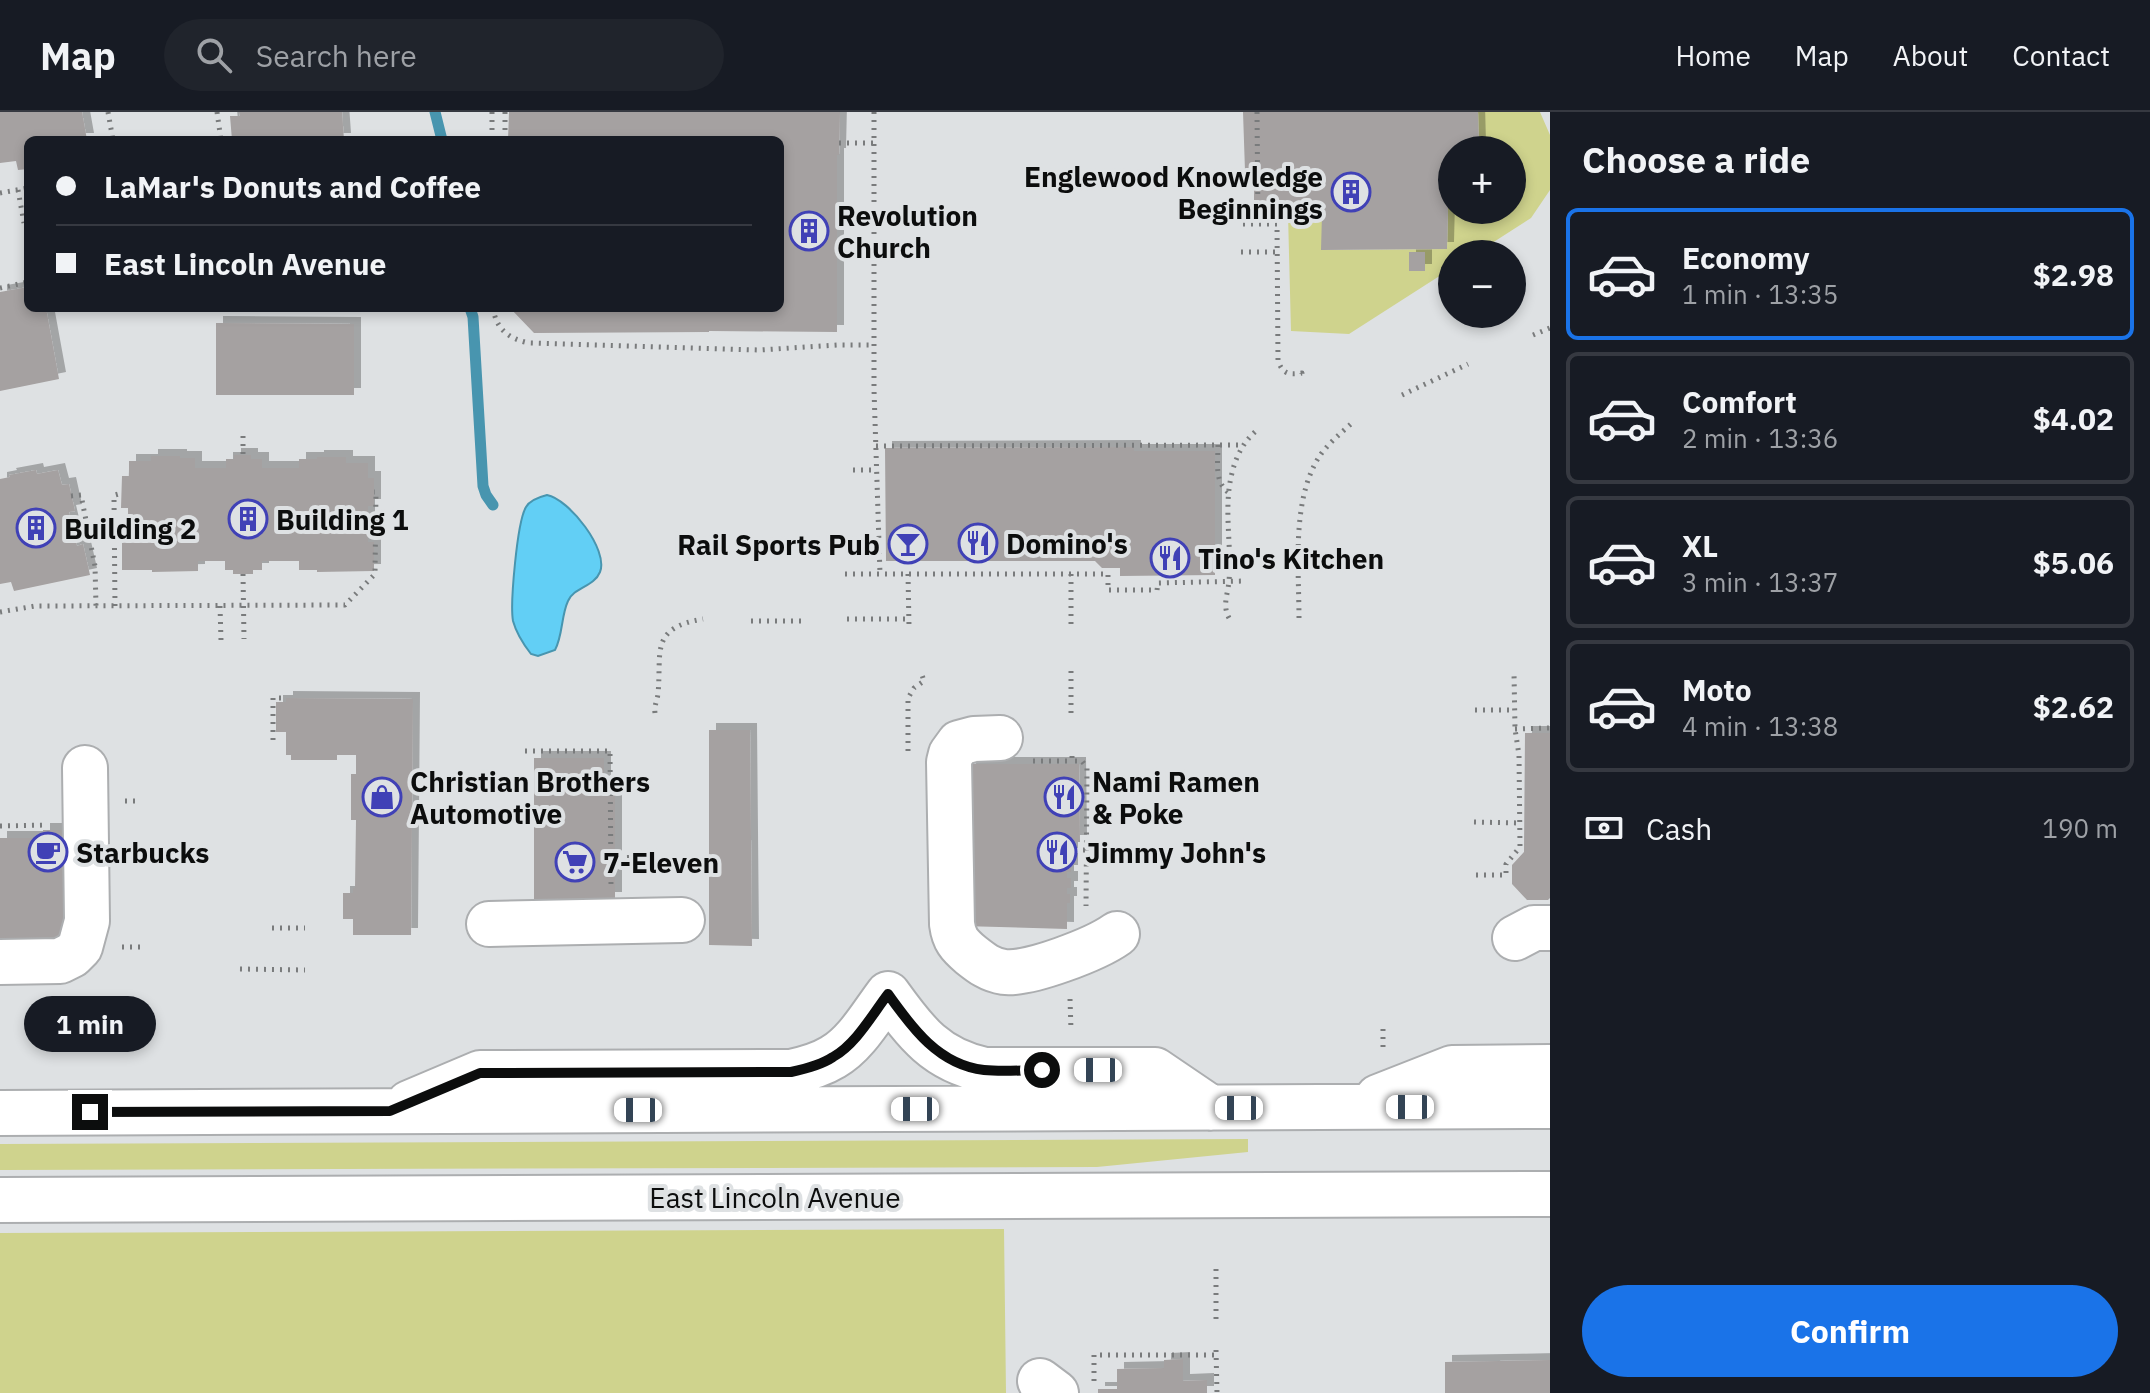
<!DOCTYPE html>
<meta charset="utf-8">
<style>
:root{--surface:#171b24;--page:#20242c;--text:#f1f3f6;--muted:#9ea1a6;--line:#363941;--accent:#1a73e8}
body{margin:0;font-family:"IBM Plex Sans",sans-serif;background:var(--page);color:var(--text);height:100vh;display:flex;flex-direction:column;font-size:30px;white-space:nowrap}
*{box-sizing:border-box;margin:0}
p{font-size:26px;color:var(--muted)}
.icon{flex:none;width:44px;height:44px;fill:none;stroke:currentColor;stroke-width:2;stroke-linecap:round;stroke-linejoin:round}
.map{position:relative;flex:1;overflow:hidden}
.panel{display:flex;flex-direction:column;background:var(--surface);width:600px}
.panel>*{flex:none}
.top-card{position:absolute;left:24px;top:24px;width:760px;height:176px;border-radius:12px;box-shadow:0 4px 12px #0003;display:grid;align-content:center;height:176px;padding:0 32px;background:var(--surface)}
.buttons{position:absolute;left:1438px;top:24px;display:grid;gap:16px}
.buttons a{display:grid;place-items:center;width:88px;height:88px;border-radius:50%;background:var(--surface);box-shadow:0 4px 12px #0003;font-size:40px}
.end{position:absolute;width:36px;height:36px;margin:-18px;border:10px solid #0c0d0d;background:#fff;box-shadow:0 0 0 4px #fff}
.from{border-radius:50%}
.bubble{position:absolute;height:56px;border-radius:28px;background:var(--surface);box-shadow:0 4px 12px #0003;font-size:26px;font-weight:700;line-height:56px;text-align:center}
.car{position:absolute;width:24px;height:48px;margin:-24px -12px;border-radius:10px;box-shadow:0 0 6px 2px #0007;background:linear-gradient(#fff 24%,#345 0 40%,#fff 0 76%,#345 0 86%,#fff 0)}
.top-card b{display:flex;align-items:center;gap:28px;height:76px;font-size:30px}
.top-card b+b{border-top:2px solid var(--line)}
.top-card i{width:20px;height:20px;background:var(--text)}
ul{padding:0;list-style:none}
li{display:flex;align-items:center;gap:24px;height:132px;margin:0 16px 12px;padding:0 16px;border:4px solid var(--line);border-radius:12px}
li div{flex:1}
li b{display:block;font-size:30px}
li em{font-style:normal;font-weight:700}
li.active{border-color:var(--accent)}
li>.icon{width:72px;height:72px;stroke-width:1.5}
h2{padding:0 32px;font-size:36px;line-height:96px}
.pay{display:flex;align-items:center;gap:20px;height:88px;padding:0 32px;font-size:30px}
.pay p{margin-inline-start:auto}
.primary-button{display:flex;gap:16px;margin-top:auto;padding:16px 32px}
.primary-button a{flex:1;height:92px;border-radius:48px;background:var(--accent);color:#fff;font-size:32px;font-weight:700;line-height:92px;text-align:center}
header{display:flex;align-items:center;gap:48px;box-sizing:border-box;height:112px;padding:0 40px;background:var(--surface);border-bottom:2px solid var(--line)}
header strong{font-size:38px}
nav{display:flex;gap:44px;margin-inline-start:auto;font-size:28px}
.search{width:560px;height:72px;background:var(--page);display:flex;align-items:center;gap:20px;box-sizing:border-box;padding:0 28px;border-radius:44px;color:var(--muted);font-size:30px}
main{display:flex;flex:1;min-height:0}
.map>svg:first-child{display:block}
.green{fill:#cfd38d}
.water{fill:#62cff5;stroke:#4895af;stroke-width:2}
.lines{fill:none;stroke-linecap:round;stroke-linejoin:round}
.stream{stroke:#4895af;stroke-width:11}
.building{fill:#a5a1a1;filter:url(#shadow)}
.minor-casing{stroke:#acaeb0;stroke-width:48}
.major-casing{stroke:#acaeb0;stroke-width:48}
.path{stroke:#797b7c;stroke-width:5;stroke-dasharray:2 6;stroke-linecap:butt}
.minor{stroke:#fff;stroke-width:44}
.major{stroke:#fff;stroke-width:44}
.route{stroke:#0c0d0d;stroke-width:10}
.labels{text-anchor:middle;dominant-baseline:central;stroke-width:8;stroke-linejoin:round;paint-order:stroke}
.poi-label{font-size:28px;font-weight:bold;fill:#0c0d0d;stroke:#dee1e3;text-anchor:start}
.street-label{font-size:28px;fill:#0c0d0d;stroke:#dee1e3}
</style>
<header>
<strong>Map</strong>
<div class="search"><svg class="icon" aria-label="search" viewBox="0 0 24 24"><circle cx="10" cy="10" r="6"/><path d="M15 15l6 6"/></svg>Search here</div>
<nav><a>Home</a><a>Map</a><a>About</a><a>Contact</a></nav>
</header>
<main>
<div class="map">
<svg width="1550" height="1281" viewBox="0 0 1550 1281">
<defs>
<filter id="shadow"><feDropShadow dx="7" dy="-7" stdDeviation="0" flood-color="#0004"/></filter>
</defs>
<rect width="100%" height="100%" fill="#dee1e3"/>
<path class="green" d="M 1478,0 L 1540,0 L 1550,23 L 1550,78 L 1531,106 L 1475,142 L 1452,142 L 1452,156 L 1349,222 L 1291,219 L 1288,102 L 1322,102 L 1322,138 L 1447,137 L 1449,56 L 1452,56 L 1452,98 L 1512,98 L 1512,38 L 1479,38 Z
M 1248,1027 L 1248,1040 L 1097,1055 L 0,1058 L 0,1032 Z
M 1004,1117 L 1006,1281 L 0,1281 L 0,1121 Z"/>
<path class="water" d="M 547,383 C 569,387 609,438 600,460 C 594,475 574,475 568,489 C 561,504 563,523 555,538 L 538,544 L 531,542 C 524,533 516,520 513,509 C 510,492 517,410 526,395 C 530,388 539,385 547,383 Z"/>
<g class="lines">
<path class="stream" d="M 435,0 L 442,28
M 470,196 L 473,205 L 483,374 L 486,383 L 493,393"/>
</g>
<path class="building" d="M 0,0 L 82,0 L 87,28 L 28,28 L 28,57 L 18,58 L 16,49 L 0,51 Z
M 239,0 L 342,0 L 344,28 L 232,28 L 230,4 L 240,4 Z
M 509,0 L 840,0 L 839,43 L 837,43 L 837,220 L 709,219 L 709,220 L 534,221 L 510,196 L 780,196 L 780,28 L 508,28 Z
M 1243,0 L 1478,0 L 1479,38 L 1452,38 L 1452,56 L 1449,56 L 1447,137 L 1321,138 L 1322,102 L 1254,102 L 1254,59 L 1245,59 Z
M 1409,140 L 1425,140 L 1425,159 L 1409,159 Z
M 28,175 L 28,196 L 46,196 L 59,267 L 0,279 L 0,180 Z
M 216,211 L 354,212 L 354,283 L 216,283 Z
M 1134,335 L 1134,339 L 1215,339 L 1215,463 L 1120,464 L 1120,456 L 1102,456 L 1095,449 L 886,449 L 885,336 Z
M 234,343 L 251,343 L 251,347 L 262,347 L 262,356 L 299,356 L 299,347 L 317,347 L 317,345 L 346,345 L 346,351 L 368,351 L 368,366 L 374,366 L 374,394 L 368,394 L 368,430 L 374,430 L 374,459 L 317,460 L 317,458 L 299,458 L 299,449 L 262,449 L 262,458 L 253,458 L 253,462 L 233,462 L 233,458 L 225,458 L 225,449 L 198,449 L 198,459 L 152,460 L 152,458 L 122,458 L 122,419 L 128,419 L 128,396 L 121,396 L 122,364 L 129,364 L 129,349 L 151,349 L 151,344 L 180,344 L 180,346 L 195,346 L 195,356 L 226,356 L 226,347 L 234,347 Z
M 36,358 L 37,362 L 58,358 L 62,373 L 69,372 L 75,399 L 69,400 L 77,434 L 83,432 L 90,463 L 14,479 L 11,470 L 0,472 L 0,367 L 10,365 L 9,363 Z
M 286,586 L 413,587 L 411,823 L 353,823 L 353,807 L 343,807 L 343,781 L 353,781 L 353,776 L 355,776 L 356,708 L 351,708 L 351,662 L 356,662 L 356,643 L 337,643 L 337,648 L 291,648 L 291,643 L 286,643 L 286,620 L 276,620 L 276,590 L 286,590 Z
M 709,618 L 750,618 L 752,834 L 709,833 Z
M 1525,621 L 1550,621 L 1550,786 L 1548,788 L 1527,788 L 1512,772 L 1512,753 L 1524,740 Z
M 534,646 L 604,646 L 604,682 L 615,682 L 615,787 L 606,787 L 606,824 L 534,797 Z
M 969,652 L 1079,652 L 1080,730 L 1067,730 L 1067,733 L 1071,733 L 1071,743 L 1067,743 L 1067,748 L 1071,748 L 1071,760 L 1067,760 L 1067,766 L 1071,766 L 1071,776 L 1067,776 L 1067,782 L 1070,782 L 1070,791 L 1067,791 L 1067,817 L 962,814 Z
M 43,718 L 77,718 L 66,826 L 0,826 L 0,726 L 43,726 Z
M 1183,1247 L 1183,1269 L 1207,1268 L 1207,1281 L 1098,1281 L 1098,1277 L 1117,1277 L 1117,1257 L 1164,1256 L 1164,1248 Z
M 1550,1248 L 1550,1281 L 1445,1281 L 1445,1250 Z"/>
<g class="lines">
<g class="minor-casing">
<path id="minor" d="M 1000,626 L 974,627 L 959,631 L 951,642 L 949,650 L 952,812 C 954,827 959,833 971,843 C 981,851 990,858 1004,860 C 1029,863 1096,837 1117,822
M 489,812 L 682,808
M 1515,826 L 1534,816 L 1550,816
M 0,850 L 60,849 L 72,843 L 80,835 L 87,809 L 85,656
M 1040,1269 L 1056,1281"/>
</g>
<g class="major-casing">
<path id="major" d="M 1378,985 L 1452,956 L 1550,955
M 409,991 L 480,961 L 791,960 C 805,957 820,953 833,945 C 856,932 872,903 888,882 C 916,921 936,948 985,958 L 1155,958 L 1211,996
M 0,1001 L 1550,994
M 0,1088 L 1550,1082"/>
</g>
<path class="path" d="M 108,0 L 113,28
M 217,0 L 221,28
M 492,0 L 492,28
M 505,0 L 505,28
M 874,0 L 874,278 L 880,462
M 1257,0 L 1258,112
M 839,31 L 874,31
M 18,78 L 24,111
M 0,81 L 28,76
M 1243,112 L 1277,112 L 1278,249 C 1283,262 1289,263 1302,261 L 1302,267
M 1241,140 L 1277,140
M 0,176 L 28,170
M 493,196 C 496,217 509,227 529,231 L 759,238 L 838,233 L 874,233
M 1533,223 L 1550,216
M 1402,283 L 1468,252
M 243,324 L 243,343
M 1218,333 C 1218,351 1214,370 1229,381
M 876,334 L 1243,333
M 853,358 L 877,358
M 71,384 L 81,383 L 95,454 L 96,494
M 243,462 L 244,527
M 845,462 L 1108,462 L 1108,478 L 1157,478 L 1158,471 L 1245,469
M 908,462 L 909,514
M 1071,462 L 1071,513
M 115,494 L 114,386 L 115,383 L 122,381
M 220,494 L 221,528
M 0,500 L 35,494 L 345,493 L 375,462 L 376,380 L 374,380
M 1229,506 C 1222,493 1228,482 1229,469 C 1232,433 1223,396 1232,361 C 1236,344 1244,329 1257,318
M 1299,506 C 1299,456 1291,385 1321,342 C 1330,330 1341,321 1352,311
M 847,507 L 909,507
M 751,509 L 803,509
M 1071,559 L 1071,607
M 1475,598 L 1514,598
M 655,601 C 654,594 657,589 658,582 C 662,540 649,516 703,507
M 1515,617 L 1550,616
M 273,628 L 273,586 L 284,586
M 525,639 L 610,639 L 611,772
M 908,639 L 908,586 L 914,576 L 924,569 L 922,563
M 1072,644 L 1072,649 L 1082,649 L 1087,656 L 1086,794
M 1033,649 L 1072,649
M 125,689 L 141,689
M 1474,710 L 1520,711
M 0,714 L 48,713
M 1067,738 L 1086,738
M 611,746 L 646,745
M 1476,763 L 1506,763 L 1506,752 L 1520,735 L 1519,643 L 1515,617 L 1514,561
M 272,816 L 305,816
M 122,835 L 145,835
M 240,857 L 305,858
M 1070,887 L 1071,918
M 1383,917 L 1383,940
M 1216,1207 L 1216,1155
M 1216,1238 L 1217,1281
M 1094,1269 L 1094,1243 L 1216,1243"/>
<use href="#minor" class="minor"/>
<use href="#major" class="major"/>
</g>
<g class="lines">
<path class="route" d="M 90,1000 L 390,999 L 480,961 L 791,960 C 805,957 821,953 833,945 C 856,932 872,903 888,882 C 912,916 939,953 984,958 C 1003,960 1023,958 1042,958"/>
</g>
<defs>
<g id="building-ring" transform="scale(2)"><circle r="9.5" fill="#dee1e3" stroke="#4041b6" stroke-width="1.5"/><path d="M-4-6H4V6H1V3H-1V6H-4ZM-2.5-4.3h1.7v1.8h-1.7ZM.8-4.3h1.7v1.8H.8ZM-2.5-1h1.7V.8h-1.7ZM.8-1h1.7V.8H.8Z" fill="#4041b6"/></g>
<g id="restaurant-ring" transform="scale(2)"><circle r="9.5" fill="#dee1e3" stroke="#4041b6" stroke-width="1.5"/><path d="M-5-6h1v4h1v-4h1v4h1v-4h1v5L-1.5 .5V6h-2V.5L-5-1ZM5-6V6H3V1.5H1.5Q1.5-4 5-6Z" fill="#4041b6"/></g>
<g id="bar-ring" transform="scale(2)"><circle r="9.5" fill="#dee1e3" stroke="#4041b6" stroke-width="1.5"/><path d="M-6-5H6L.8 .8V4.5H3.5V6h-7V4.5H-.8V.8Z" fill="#4041b6"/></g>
<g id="shop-ring" transform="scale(2)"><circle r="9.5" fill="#dee1e3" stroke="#4041b6" stroke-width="1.5"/><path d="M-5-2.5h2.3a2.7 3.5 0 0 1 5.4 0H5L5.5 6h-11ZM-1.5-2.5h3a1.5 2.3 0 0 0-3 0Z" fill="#4041b6"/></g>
<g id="cafe-ring" transform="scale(2)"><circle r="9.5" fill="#dee1e3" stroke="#4041b6" stroke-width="1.5"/><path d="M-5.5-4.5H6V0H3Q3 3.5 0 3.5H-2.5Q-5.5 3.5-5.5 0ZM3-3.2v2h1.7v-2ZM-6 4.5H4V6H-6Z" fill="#4041b6"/></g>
<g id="supermarket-ring" transform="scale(2)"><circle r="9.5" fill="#dee1e3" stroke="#4041b6" stroke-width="1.5"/><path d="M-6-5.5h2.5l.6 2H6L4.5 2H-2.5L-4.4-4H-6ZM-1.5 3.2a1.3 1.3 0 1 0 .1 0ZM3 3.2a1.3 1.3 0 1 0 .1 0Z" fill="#4041b6"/></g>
</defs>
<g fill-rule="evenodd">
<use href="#building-ring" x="1351" y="80"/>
<use href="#building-ring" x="809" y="119"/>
<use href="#building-ring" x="248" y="407"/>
<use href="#building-ring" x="36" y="416"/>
<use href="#restaurant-ring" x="978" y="431"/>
<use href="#bar-ring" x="908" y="432"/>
<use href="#restaurant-ring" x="1170" y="446"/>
<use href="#shop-ring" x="382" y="685"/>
<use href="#restaurant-ring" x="1064" y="685"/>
<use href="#cafe-ring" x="48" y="740"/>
<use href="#restaurant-ring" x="1057" y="740"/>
<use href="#supermarket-ring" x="575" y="750"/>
</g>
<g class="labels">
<g class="poi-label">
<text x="1323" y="64" text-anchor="end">Englewood Knowledge<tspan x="1323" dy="32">Beginnings</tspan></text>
<text x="837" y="103">Revolution<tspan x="837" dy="32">Church</tspan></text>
<text x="276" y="407">Building 1</text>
<text x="64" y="416">Building 2</text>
<text x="1006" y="431">Domino's</text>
<text x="880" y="432" text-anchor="end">Rail Sports Pub</text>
<text x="1198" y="446">Tino's Kitchen</text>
<text x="410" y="669">Christian Brothers<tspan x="410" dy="32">Automotive</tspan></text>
<text x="1092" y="669">Nami Ramen<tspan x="1092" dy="32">&amp; Poke</tspan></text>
<text x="76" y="740">Starbucks</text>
<text x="1085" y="740">Jimmy John's</text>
<text x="603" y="750">7-Eleven</text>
</g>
<g class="street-label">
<text x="775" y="1085">East Lincoln Avenue</text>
</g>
</g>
</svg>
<div class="buttons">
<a>+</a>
<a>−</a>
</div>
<i class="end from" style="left:1042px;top:958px"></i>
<i class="end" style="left:90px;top:1000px"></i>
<div class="bubble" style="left:24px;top:884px;width:132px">1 min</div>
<i class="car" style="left:1098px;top:958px;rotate:270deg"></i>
<i class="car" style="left:1410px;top:995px;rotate:270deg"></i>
<i class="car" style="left:1239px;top:996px;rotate:270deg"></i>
<i class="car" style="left:915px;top:997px;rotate:270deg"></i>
<i class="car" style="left:638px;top:998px;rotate:270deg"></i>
<div class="top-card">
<b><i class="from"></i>LaMar's Donuts and Coffee</b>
<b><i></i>East Lincoln Avenue</b>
</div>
</div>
<section class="panel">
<h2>Choose a ride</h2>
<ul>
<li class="active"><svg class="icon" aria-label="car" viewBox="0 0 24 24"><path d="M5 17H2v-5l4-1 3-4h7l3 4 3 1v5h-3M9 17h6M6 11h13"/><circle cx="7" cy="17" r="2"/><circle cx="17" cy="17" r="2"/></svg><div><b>Economy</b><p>1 min · 13:35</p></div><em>$2.98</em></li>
<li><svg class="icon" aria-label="car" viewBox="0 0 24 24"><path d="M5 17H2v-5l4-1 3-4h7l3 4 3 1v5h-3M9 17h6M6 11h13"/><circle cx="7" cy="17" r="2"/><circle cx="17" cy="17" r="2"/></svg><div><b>Comfort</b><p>2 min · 13:36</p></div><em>$4.02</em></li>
<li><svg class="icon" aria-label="car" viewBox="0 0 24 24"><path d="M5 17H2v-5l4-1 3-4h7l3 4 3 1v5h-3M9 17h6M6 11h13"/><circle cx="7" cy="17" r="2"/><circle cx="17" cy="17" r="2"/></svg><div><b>XL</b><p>3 min · 13:37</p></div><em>$5.06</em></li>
<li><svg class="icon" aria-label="car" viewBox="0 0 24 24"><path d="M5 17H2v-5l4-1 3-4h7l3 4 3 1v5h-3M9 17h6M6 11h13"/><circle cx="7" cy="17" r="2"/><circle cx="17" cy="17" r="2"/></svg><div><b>Moto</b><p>4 min · 13:38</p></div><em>$2.62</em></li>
</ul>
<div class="pay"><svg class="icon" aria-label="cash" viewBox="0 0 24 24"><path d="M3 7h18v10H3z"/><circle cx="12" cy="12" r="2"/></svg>Cash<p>190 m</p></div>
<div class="primary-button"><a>Confirm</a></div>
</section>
</main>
